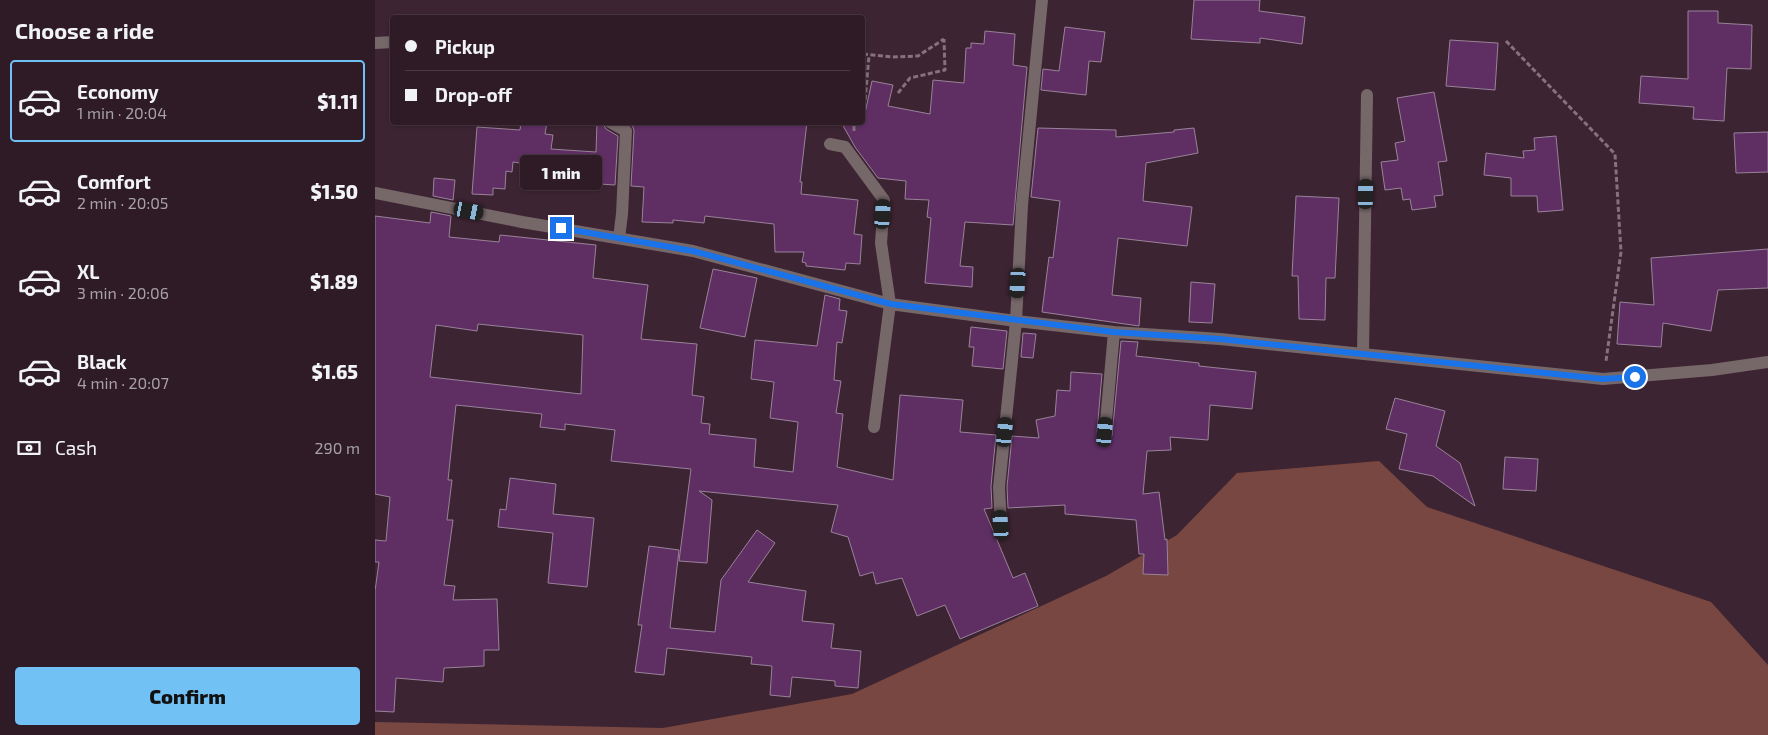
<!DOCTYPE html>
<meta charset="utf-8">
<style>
:root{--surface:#2e1b26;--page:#3a2832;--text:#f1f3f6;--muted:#a7a1a7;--line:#493943;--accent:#71c1f5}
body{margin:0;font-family:"Exo 2",sans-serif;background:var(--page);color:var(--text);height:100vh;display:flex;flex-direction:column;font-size:19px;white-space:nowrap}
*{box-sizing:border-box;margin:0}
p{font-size:16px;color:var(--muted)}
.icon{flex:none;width:28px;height:28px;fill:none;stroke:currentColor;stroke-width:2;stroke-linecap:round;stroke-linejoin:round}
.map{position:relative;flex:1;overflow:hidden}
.sheet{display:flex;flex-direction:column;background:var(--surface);width:375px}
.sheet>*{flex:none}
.top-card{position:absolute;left:15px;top:15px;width:475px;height:110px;border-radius:5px;box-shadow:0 1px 4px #0004,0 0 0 1px var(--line);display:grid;align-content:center;height:110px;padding:0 15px;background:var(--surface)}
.end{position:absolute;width:22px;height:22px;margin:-11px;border:6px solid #1a73e8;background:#fff;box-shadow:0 0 0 2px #fff}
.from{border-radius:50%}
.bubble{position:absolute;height:35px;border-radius:5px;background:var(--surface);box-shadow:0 1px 4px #0004,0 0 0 1px var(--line);font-size:16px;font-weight:800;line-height:35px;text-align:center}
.car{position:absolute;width:15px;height:30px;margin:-15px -8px;border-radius:6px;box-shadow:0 0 4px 1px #0007;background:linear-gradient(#222 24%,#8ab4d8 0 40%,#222 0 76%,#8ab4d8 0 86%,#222 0)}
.top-card b{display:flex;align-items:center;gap:18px;height:48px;font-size:19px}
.top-card b+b{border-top:1px solid var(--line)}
.top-card i{width:12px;height:12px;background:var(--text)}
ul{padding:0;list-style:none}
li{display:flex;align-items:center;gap:15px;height:82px;margin:0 10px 8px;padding:0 5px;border:2px solid transparent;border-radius:5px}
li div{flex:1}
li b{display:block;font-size:19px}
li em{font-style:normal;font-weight:800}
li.active{border-color:var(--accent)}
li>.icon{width:45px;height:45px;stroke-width:1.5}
h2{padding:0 15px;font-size:22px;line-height:60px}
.pay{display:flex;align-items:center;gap:12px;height:55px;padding:0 15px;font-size:19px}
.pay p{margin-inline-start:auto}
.action{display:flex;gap:10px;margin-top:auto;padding:10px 15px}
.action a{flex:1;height:58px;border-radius:5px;background:var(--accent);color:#111;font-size:20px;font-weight:800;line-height:58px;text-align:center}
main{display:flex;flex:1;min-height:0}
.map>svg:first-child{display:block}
.green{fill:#794741}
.building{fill:#5f2f64;stroke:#99829a;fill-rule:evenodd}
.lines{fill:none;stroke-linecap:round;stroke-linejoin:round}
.path{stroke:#86717c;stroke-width:3;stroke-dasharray:5 2.5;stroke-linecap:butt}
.minor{stroke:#766769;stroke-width:12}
.route{stroke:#1a73e8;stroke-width:6}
</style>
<main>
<section class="sheet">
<h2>Choose a ride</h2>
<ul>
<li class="active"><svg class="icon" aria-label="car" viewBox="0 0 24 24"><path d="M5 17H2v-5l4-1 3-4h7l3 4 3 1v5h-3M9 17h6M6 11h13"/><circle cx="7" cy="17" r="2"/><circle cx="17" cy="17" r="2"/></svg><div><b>Economy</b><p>1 min · 20:04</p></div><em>$1.11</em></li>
<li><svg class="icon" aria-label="car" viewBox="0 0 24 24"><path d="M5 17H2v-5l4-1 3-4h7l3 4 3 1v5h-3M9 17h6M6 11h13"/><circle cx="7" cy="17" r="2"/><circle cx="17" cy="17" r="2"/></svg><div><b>Comfort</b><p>2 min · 20:05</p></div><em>$1.50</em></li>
<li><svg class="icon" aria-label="car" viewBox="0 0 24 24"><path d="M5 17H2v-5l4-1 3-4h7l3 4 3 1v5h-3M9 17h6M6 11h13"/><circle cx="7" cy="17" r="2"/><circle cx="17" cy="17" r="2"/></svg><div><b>XL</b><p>3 min · 20:06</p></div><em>$1.89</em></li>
<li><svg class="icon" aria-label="car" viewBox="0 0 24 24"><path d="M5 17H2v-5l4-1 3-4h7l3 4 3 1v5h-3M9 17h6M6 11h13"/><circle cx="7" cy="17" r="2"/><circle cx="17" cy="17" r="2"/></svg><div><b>Black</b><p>4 min · 20:07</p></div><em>$1.65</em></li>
</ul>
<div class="pay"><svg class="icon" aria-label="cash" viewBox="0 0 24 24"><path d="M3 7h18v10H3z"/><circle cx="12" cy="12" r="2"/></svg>Cash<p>290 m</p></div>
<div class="action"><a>Confirm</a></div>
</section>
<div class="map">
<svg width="1393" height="735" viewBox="0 0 1393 735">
<rect width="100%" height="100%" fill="#3d2432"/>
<path class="green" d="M 1004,461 L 1052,507 L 1336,602 L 1393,665 L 1393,735 L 0,735 L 0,722 L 288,728 L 477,694 L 731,576 L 802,535 L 862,473 Z"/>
<path class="building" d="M 819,0 L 885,0 L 884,11 L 930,17 L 927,44 L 885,38 L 885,43 L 816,39 Z
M 1313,11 L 1343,11 L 1343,23 L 1377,25 L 1376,69 L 1352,68 L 1349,121 L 1318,119 L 1319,107 L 1264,103 L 1266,76 L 1313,79 Z
M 690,27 L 730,32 L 726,62 L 714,61 L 711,95 L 666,90 L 668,69 L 684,71 Z
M 610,31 L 640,34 L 638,65 L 652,67 L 638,225 L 590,222 L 585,266 L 598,267 L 597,287 L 550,283 L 556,218 L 552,217 L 554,200 L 530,199 L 531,181 L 503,178 L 480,147 L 466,122 L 488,122 L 497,81 L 518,85 L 513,106 L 555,114 L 558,80 L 589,83 L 591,48 L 596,48 L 596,43 L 609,44 Z
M 1075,40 L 1123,43 L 1120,90 L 1071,86 Z
M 1059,92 L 1072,161 L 1063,162 L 1068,195 L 1059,196 L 1061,207 L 1037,210 L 1035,199 L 1028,200 L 1026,188 L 1010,190 L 1006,162 L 1023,160 L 1020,143 L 1030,141 L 1022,98 Z
M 146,122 L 172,122 L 170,134 L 178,135 L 176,149 L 221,152 L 222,122 L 227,122 L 231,129 L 243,136 L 240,185 L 209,183 L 210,172 L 138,162 L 137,172 L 131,171 L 130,189 L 118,188 L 118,195 L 97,194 L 102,127 L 145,130 Z
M 252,122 L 432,122 L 425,182 L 427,182 L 426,194 L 483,200 L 479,234 L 487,235 L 485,264 L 471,263 L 470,270 L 431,266 L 431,263 L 427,262 L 429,252 L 400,252 L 399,224 L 330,216 L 329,223 L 298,220 L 298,223 L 267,222 L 269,187 L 256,186 L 259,131 L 258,127 Z
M 663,128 L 741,130 L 741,137 L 799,132 L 799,130 L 819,128 L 823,153 L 771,163 L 768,201 L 817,207 L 812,246 L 743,238 L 737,295 L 766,298 L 764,326 L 667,312 L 674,257 L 678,258 L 685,201 L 656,197 Z
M 1393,132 L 1393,172 L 1361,173 L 1359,133 Z
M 1181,136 L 1188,210 L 1163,212 L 1162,196 L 1136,196 L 1136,178 L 1109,175 L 1111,153 L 1149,158 L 1148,151 L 1160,150 L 1159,138 Z
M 59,178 L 80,180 L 78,200 L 58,196 Z
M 921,196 L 964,198 L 960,278 L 951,278 L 950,320 L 924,319 L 923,276 L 917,276 Z
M 56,212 L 76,216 L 74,237 L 124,242 L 125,235 L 221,245 L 218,278 L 273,285 L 266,339 L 322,344 L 317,395 L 329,397 L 326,423 L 335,424 L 334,434 L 381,439 L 379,467 L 418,472 L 423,422 L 395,418 L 399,382 L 376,379 L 380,340 L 442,346 L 450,295 L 465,299 L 464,310 L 472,311 L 467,343 L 462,342 L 459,380 L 466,381 L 461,413 L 468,414 L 462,467 L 518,480 L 525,395 L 588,400 L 585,432 L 621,435 L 616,486 L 617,508 L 609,509 L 638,578 L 650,573 L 663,606 L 585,639 L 570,605 L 542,616 L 527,578 L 501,584 L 498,572 L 485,576 L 473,537 L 456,532 L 463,505 L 324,491 L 337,500 L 332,563 L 304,561 L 316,469 L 236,461 L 240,430 L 190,424 L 190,430 L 165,427 L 167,414 L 81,405 L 73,480 L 77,480 L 72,520 L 78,520 L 69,585 L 80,586 L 78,600 L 122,599 L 124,650 L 109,650 L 109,666 L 69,668 L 68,682 L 21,678 L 19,712 L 0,711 L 0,591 L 4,562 L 0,562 L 0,540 L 11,541 L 15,497 L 0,494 L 0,216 L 55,223 ZM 103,324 L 208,335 L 206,394 L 55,377 L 61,325 L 102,331 Z
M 1393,249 L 1393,288 L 1343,290 L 1336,331 L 1288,323 L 1286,347 L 1242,344 L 1245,302 L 1279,305 L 1276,258 Z
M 338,269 L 382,278 L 370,337 L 325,328 Z
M 816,282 L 840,284 L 837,323 L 814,322 Z
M 596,327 L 632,331 L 628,369 L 597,366 L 599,347 L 594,347 Z
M 648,333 L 661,334 L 658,358 L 646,357 Z
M 746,341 L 763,342 L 761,356 L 824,363 L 824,366 L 881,372 L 877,409 L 835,405 L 833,440 L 795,437 L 796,450 L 772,451 L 768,494 L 784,492 L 790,540 L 792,539 L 793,575 L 768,574 L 769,554 L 764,554 L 761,520 L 690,514 L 690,505 L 633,508 L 632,487 L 637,436 L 664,438 L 661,420 L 680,416 L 682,390 L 695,391 L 696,372 L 727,374 L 722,432 L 725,438 L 729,440 L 737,436 Z
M 1020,398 L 1070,411 L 1061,446 L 1085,463 L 1100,506 L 1058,476 L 1024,469 L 1032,434 L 1011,429 Z
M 1130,457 L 1163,459 L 1161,491 L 1128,489 Z
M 135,478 L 181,484 L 178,514 L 219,518 L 212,587 L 173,583 L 178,533 L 123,527 L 125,509 L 131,510 Z
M 382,530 L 400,543 L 373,582 L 431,591 L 427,621 L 459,624 L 456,648 L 486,651 L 483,688 L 460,686 L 460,681 L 417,677 L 415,697 L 395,695 L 397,666 L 376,664 L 377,657 L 292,648 L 289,675 L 260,672 L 267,625 L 263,625 L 274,546 L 304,550 L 295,628 L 340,632 L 346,580 Z"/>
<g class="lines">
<path class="path" d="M 1131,41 L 1240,154 L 1246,252 L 1231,361
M 488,54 L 517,57 L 543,56 L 569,39
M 523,93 L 535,78 L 570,70 L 569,39
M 488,107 L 490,101 L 494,56
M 479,131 L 479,122"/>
<path class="minor" d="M 0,43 L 18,42
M 235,122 L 251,131 L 247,214 L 244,238
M 455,144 L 470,147 L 509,200 L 506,243 L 515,304 L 499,427
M 0,193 L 147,222 L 318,251 L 515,304 L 641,321 L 739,332 L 845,339 L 1228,379 L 1337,370 L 1393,362
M 988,354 L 992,95
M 730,432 L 739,332
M 626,525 L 624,487 L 641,321 L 647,205 L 667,0"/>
</g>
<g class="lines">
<path class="route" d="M 186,228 L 318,251 L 516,304 L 738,332 L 845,339 L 1228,379 L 1260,377"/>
</g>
</svg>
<i class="end from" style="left:1260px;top:377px"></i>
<i class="end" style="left:186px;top:228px"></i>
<div class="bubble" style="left:145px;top:155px;width:82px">1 min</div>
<i class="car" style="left:991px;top:194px;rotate:1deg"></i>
<i class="car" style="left:94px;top:211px;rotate:101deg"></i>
<i class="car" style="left:508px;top:214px;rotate:4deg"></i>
<i class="car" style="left:643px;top:283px;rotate:183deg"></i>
<i class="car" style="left:630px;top:432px;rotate:6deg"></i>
<i class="car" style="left:730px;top:432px;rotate:5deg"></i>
<i class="car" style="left:626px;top:525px;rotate:357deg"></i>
<div class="top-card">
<b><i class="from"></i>Pickup</b>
<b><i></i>Drop-off</b>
</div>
</div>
</main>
